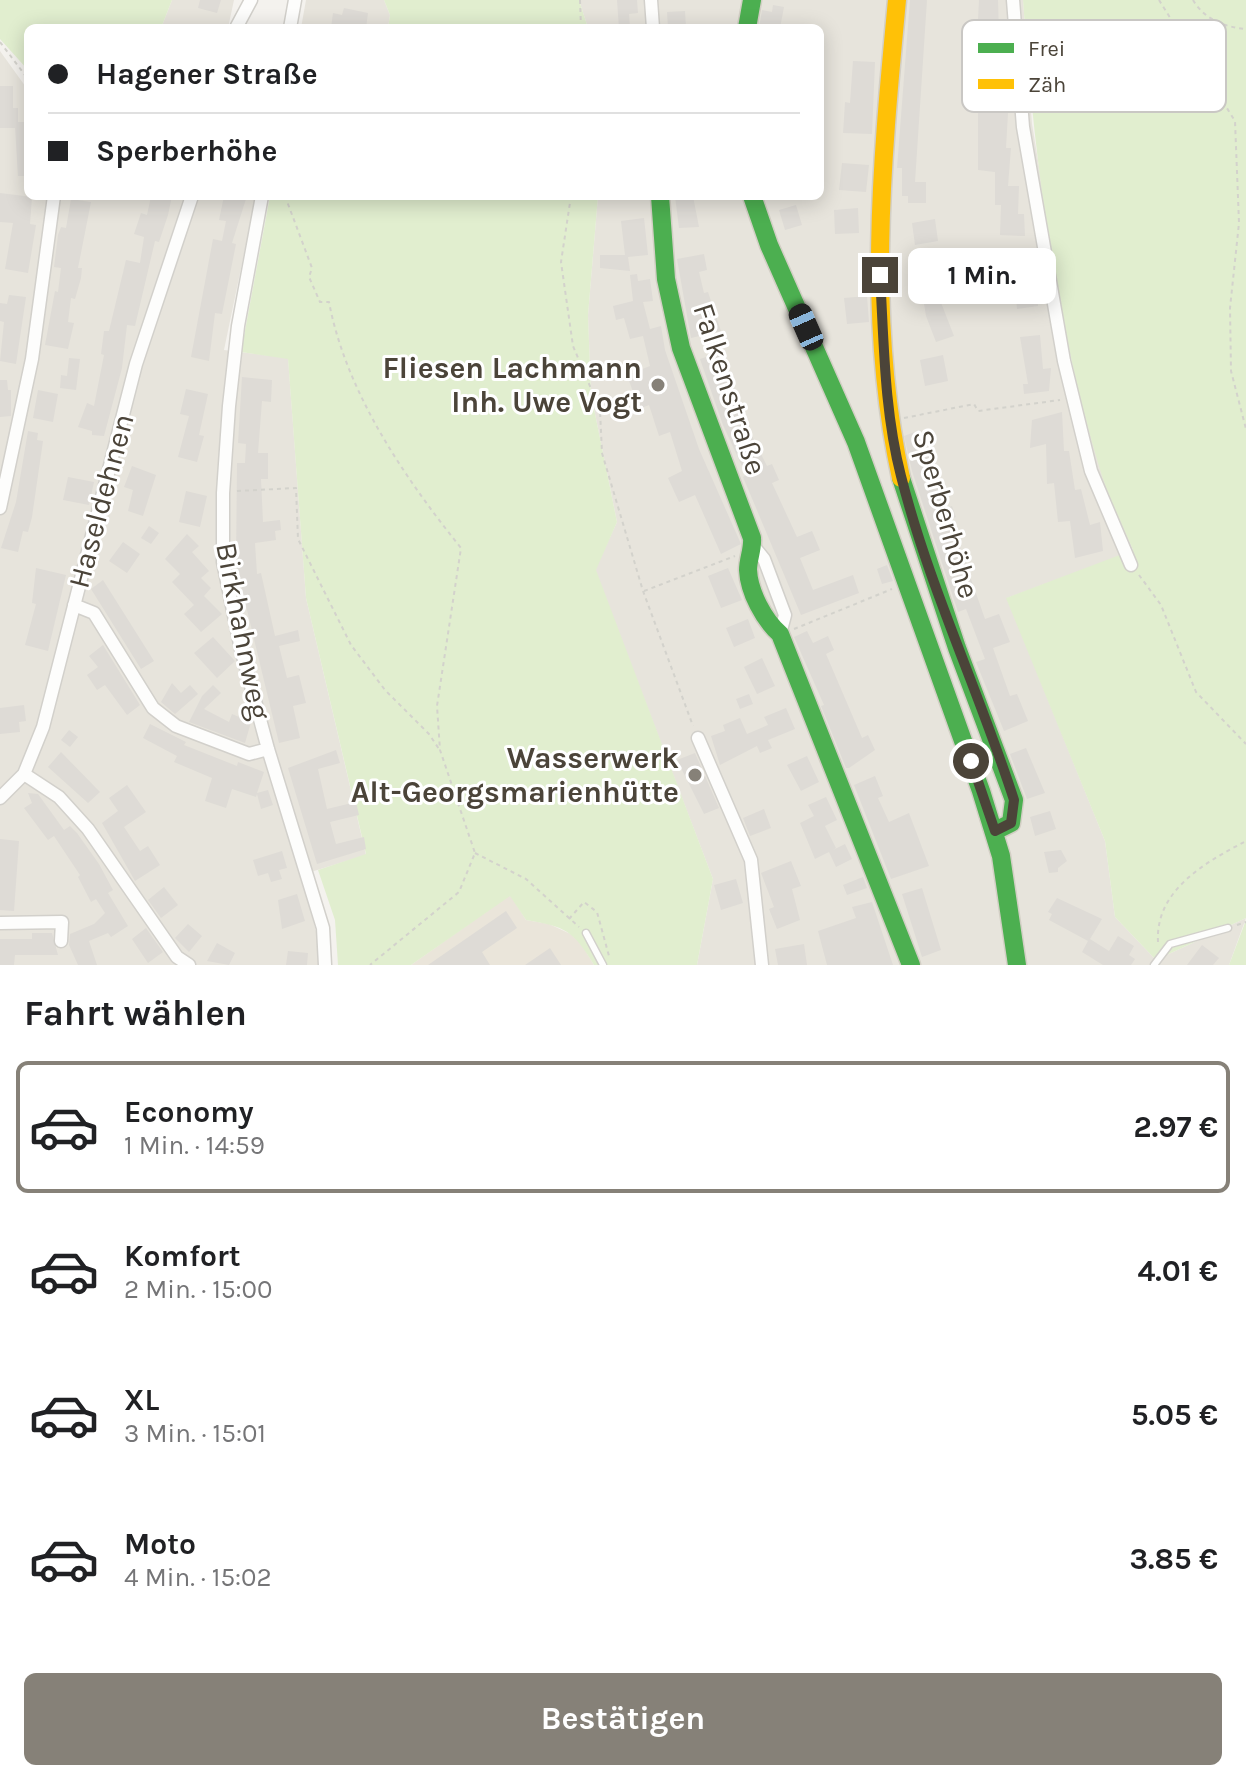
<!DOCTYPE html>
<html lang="de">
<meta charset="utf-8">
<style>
:root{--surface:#fff;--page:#f6f6f6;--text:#202124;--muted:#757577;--line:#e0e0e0;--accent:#868178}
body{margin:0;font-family:Karla,sans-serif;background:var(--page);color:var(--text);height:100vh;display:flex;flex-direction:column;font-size:30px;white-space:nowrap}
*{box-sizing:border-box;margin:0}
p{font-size:26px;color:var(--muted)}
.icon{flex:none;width:44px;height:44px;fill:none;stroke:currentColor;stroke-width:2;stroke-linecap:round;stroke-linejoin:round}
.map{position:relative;height:965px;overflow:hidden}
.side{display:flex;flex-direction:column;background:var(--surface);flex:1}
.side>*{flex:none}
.banner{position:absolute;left:24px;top:24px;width:800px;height:176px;border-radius:12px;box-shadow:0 4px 20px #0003;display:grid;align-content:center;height:176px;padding:0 24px;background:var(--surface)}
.end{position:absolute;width:36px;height:36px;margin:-18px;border:10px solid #4b4439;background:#fff;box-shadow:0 0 0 4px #fff}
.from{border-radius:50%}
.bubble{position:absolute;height:56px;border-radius:12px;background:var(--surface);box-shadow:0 4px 20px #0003;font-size:26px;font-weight:700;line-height:56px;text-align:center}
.car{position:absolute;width:24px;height:48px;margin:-24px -12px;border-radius:10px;box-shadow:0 0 6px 2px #0007;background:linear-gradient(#222 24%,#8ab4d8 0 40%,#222 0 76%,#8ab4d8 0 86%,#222 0)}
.banner b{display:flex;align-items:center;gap:28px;height:76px;font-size:30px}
.banner b+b{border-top:2px solid var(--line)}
.banner i{width:20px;height:20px;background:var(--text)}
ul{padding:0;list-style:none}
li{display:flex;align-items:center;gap:24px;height:132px;margin:0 16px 12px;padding:0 8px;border:4px solid transparent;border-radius:12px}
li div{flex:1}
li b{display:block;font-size:30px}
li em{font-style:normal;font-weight:700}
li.current{border-color:var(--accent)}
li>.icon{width:72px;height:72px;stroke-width:1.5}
h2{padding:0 24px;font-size:36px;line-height:96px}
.cta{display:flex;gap:16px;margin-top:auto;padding:16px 24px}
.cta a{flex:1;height:92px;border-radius:12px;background:var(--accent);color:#fff;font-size:32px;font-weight:700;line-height:92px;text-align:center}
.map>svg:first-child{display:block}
.residential{fill:#e7e4dc}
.education{fill:#eae5da}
.green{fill:#e1eecf}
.building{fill:#dedbd6}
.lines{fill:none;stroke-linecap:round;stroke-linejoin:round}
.lane-casing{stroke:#d2d0cb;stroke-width:9}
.street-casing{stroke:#d2d0cb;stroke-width:15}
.fast-casing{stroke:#d3cfc5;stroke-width:21}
.slow-casing{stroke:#d3cfc5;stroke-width:21}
.path{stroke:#d3d2cc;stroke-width:2;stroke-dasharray:4 4;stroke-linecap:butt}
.lane{stroke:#fdfdfc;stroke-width:6}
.street{stroke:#fdfdfc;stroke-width:12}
.fast{stroke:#4caf50;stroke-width:18}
.slow{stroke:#ffc107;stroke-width:18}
.route{stroke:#4b4439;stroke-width:10}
.poi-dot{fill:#868178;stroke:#fff;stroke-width:3}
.labels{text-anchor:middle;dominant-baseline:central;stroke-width:6;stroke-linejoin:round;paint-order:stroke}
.poi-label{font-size:30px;font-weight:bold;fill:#4b4439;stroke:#fff;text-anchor:end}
.street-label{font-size:30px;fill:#4b4439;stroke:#fff}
.key{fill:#fff;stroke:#c9c7c4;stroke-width:2}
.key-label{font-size:22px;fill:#4b4439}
</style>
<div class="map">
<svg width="1246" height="965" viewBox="0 0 1246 965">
<rect width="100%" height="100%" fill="#f4f2ee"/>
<path class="residential" d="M 172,0 L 234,0 L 228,28 L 161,28 Z
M 306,0 L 384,0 L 390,15 L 388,28 L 301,28 Z
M 579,0 L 1023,0 L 1032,124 L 1071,362 L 1133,551 L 1007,598 L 1105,841 L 1115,917 L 1156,960 L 1246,918 L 1229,965 L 697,965 L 713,879 L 595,570 L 617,522 L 591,394 L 588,315 L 598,196 L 820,196 L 820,28 L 588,28 Z
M 0,51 L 28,90 L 28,196 L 256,196 L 224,350 L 288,358 L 306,598 L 366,855 L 301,875 L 325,965 L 0,965 Z"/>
<path class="education" d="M 510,895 L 526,920 L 549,924 L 577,937 L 594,965 L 411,965 Z"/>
<path class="green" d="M 0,0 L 172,0 L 161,28 L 28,28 L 28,70 L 0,39 Z
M 384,0 L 579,0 L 588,28 L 388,28 L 390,15 Z
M 1023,0 L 1246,0 L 1246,918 L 1156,960 L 1115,917 L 1105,841 L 1006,598 L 1133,550 C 1122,523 1107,495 1099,466 C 1054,316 1034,156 1023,0 Z
M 270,196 L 598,196 L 588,315 L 591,394 L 617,522 L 596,570 L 713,879 L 697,965 L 594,965 C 573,930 566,927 526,920 L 510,896 L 411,965 L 338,965 L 335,920 L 318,870 L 366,854 L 306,598 L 288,359 L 241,352 Z
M 1246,920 L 1246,965 L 1229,965 Z"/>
<path class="building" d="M 200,0 L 221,0 L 217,13 L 198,8 Z
M 617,0 L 637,0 L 638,13 L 629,14 L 630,28 L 619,28 Z
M 910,0 L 927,0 L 915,182 L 926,182 L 926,203 L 908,203 L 908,196 L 902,196 L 902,168 L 897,168 Z
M 979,0 L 998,0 L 1000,69 L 1007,70 L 1002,112 L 1008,113 L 1006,148 L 1011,148 L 1008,186 L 1019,186 L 1018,214 L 1024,214 L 1025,236 L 1000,235 L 1001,205 L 995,205 L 995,172 L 978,170 L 978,100 L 983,58 L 976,58 Z
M 773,5 L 784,7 L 780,28 L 759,28 L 762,10 L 772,12 Z
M 344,8 L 368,13 L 366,28 L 331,28 L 333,13 L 342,15 Z
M 685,11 L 686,28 L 668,28 L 667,12 Z
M 853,61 L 875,62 L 872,134 L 843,133 L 845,102 L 850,103 Z
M 0,86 L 13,86 L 13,108 L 18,108 L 18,122 L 28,122 L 28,176 L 18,176 L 15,128 L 0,128 Z
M 842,163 L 869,165 L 866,192 L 839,190 Z
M 0,193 L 32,197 L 30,224 L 36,225 L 28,273 L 5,269 L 13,223 L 0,222 Z
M 151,196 L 172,196 L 168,215 L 159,242 L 155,241 L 135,326 L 127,325 L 122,368 L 104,436 L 92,435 L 92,431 L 78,427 L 87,403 L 94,406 L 104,355 L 101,354 L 104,331 L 109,331 L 126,260 L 140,263 L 144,237 L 134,234 L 141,213 L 147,215 Z
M 224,196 L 246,199 L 232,243 L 236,244 L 222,314 L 215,313 L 209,361 L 191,357 L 213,239 L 222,241 L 226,221 L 219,220 Z
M 675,196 L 693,196 L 699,227 L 679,228 Z
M 71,199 L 91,202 L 78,268 L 82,268 L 81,278 L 75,299 L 71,298 L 68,322 L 74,323 L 68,349 L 45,345 L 55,291 L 58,292 L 61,268 L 54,267 L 58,235 L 61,227 L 66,228 Z
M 796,205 L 802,225 L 785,230 L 779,210 Z
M 858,208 L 859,233 L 835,234 L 834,210 Z
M 644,218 L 648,255 L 628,257 L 630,271 L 600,268 L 600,255 L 625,255 L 621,221 Z
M 935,219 L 938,241 L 915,245 L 912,223 Z
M 704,254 L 707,270 L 699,272 L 704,293 L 708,292 L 721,331 L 691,338 L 677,259 Z
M 637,274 L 638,281 L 650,279 L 653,301 L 643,302 L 650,329 L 661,326 L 665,350 L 699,449 L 741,544 L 721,554 L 695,495 L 679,502 L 668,478 L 682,471 L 670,432 L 659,436 L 649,405 L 639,409 L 627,375 L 650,366 L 643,336 L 630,339 L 624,318 L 616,320 L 613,306 L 633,301 L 630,275 Z
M 942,275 L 946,299 L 940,300 L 954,336 L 936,342 L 926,316 L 920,279 Z
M 9,295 L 26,297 L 16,364 L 0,361 L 4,322 L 0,321 L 0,303 L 7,304 Z
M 1037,295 L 1038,306 L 1017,309 L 1016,298 Z
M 867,296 L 869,322 L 847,324 L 844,298 Z
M 1040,335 L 1043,369 L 1051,368 L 1049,391 L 1024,394 L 1023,384 L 1028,384 L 1020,337 Z
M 721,352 L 747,426 L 767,466 L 772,464 L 779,480 L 772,483 L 797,537 L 812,531 L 820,550 L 800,558 L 813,590 L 853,575 L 859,593 L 801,615 L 743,477 L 746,475 L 723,425 L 700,359 Z
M 943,355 L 948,381 L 925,386 L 920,360 Z
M 69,358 L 80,359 L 76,390 L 60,388 L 61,375 L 67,376 Z
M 242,377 L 272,380 L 271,402 L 262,401 L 258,453 L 268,453 L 268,479 L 261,479 L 263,522 L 280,520 L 281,530 L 275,531 L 276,540 L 255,543 L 257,574 L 261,573 L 275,636 L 298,630 L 300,641 L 279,646 L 287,678 L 299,675 L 306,703 L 293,706 L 300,738 L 279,743 L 236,564 L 237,463 L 245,463 L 246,444 L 238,443 Z
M 0,380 L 7,380 L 8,390 L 11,390 L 11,416 L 0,417 Z
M 186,389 L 208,394 L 199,435 L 204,436 L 197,462 L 178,457 L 189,416 L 180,414 Z
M 38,390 L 58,394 L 53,422 L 33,418 Z
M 1062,412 L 1064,451 L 1069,451 L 1075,490 L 1081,489 L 1090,525 L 1100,522 L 1103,551 L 1075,558 L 1070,521 L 1058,522 L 1054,483 L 1047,484 L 1046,444 L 1030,448 L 1032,420 Z
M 920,430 L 946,508 L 952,506 L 956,517 L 950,519 L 985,619 L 999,614 L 1010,642 L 993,648 L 1010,696 L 1017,694 L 1028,721 L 1004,731 L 976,662 L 985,659 L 966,609 L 958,612 L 912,471 L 904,436 Z
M 28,431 L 38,433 L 37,440 L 43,441 L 32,517 L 28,532 L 23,531 L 18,552 L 1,548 L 16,502 Z
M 132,466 L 156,475 L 143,516 L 128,511 L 133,490 L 124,487 Z
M 68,477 L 94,482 L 89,505 L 63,500 Z
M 186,491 L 207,496 L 200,527 L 179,522 Z
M 149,526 L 159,533 L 151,544 L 141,538 Z
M 187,534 L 199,546 L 192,552 L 209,571 L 201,578 L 211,588 L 204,596 L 222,614 L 201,632 L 184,614 L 194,605 L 172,582 L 180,574 L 165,559 Z
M 123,542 L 140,554 L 127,573 L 109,561 Z
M 887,565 L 893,581 L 882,584 L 877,569 Z
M 36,568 L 66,575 L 48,651 L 25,645 L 36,604 L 32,603 Z
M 728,568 L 742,600 L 721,608 L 708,576 Z
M 103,580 L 154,661 L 141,669 L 91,589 Z
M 748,619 L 755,638 L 734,647 L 726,628 Z
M 807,631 L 813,643 L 828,636 L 834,650 L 826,654 L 862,738 L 868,735 L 875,750 L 849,768 L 846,768 L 821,706 L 824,705 L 794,637 Z
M 213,637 L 235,661 L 217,678 L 194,653 Z
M 103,645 L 140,705 L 127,715 L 105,685 L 97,690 L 87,675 L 98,667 L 89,656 Z
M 762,658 L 775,686 L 757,694 L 744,667 Z
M 172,683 L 181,693 L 190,685 L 198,694 L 175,714 L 161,702 Z
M 213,685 L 221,693 L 204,709 L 229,722 L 232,714 L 251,722 L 245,743 L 189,722 L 202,696 Z
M 749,694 L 753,704 L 740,709 L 736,699 Z
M 24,705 L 26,721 L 19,722 L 20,732 L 0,734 L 0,708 Z
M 786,708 L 795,729 L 768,740 L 772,748 L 760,753 L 757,746 L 720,765 L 711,736 L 725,731 L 723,725 L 740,718 L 747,734 L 768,725 L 764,717 Z
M 150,724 L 186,742 L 184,745 L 237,766 L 238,762 L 264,772 L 257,793 L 268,790 L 273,805 L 261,809 L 257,794 L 256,797 L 232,789 L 226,808 L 205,801 L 212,778 L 174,762 L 177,756 L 143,738 Z
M 69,730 L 78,737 L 70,747 L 61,740 Z
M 1026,748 L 1045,793 L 1027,799 L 1010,754 Z
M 336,750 L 340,763 L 318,769 L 327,809 L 356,802 L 359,815 L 330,822 L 336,844 L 364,837 L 366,849 L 317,864 L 288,768 Z
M 61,752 L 100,792 L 88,803 L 48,767 Z
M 695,753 L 719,808 L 704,814 L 677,760 Z
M 807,756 L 819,782 L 801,791 L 787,765 Z
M 875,776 L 883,796 L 878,798 L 889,822 L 909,813 L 929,866 L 891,879 L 854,785 Z
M 127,785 L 146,812 L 124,827 L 140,851 L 148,846 L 160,865 L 135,881 L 102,823 L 118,811 L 109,798 Z
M 28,793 L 38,794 L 64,830 L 70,826 L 77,833 L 99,864 L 113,890 L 108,893 L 128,926 L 111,937 L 108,933 L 89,941 L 97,965 L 78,965 L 69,945 L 70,934 L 94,924 L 105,913 L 96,899 L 91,902 L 78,877 L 80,875 L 54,836 L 48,840 L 24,808 L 32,803 Z
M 826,797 L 837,820 L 825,826 L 836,848 L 833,850 L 845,844 L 852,859 L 836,867 L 829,852 L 815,859 L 800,823 L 814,816 L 808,805 Z
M 764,809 L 771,828 L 750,836 L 743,818 Z
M 1050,811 L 1056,829 L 1035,836 L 1030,817 Z
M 0,839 L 19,841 L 14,911 L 0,910 Z
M 1061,850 L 1067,861 L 1058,868 L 1058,872 L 1049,873 L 1044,852 Z
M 282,851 L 287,868 L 279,870 L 282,879 L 271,882 L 268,873 L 258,876 L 253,860 Z
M 791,861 L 801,886 L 792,889 L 800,920 L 777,929 L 769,909 L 774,907 L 761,873 Z
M 863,877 L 867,888 L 847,895 L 843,885 Z
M 736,879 L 743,903 L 721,910 L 714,885 Z
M 164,887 L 178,905 L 161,918 L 148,900 Z
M 922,888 L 941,950 L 922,957 L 902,894 Z
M 297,894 L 305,921 L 282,929 L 278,900 Z
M 1057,898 L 1102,919 L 1090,939 L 1109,951 L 1118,936 L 1134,946 L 1129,955 L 1135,959 L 1131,965 L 1103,965 L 1082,952 L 1088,941 L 1049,920 L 1052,914 L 1048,912 Z
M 872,902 L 893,965 L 827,965 L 818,931 L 856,918 L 852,907 Z
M 506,911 L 517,928 L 482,952 L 490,965 L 428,965 Z
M 188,924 L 202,936 L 189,952 L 175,938 Z
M 146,928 L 163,952 L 148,963 L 132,939 Z
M 32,933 L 52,933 L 58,955 L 15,955 L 14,965 L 0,965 L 0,939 L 32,939 Z
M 217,943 L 235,953 L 229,965 L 207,961 Z
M 804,944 L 807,965 L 778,965 L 775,949 Z
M 1202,945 L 1219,958 L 1213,965 L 1187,965 Z
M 550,948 L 561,965 L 525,965 Z
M 288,951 L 308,953 L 307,965 L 286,965 Z"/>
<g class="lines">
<g class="lane-casing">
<path id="lane" d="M 586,933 L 603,965
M 1154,965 L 1170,944 L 1228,928"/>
</g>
<g class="street-casing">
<path id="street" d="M 651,0 L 653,28
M 1013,0 L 1023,127 L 1064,361 L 1091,471 L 1131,565
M 236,28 L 251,0
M 290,28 L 295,0
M 262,196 L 238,326 L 229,406 L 223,493 L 223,562 L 241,649 L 268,749 L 323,928 L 325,965
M 0,508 L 32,359 L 54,196
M 755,548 L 764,559 L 785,615 L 780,634
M 74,605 L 94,613 L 153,708 L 176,726 L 249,754 L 268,749
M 698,738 L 751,860 L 762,965
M 24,774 L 59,797 L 88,829 L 177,957 L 189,965
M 0,798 L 24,774 L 43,727 L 136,364 L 192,196
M 0,923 L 62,922 L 61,941"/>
</g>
<g class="fast-casing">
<path id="fast" d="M 747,28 L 752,0
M 660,196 L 666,279 L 681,348 L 752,538 C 753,549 748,559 748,570 C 749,592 764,620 780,634 L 911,965
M 752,196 L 769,245 L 856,442 L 981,791 L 1001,856 L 1017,965
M 901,478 L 957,648 L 1014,800 L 1011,823 L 995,831"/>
</g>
<g class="slow-casing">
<path id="slow" d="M 897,0 C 882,159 866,320 901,478"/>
</g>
<path class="path" d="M 580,0 L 581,28
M 1159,0 L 1235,121 L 1239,223 L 1230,308 L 1231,371 L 1246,429
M 1193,0 C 1204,19 1224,27 1246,29
M 0,42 L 28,79
M 285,196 L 312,268 L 309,277 L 320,302 L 329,302 C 346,392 404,477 461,548 L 437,706 L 440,750 L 475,853 L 459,892 L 370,965
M 571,196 L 561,262 L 573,346 L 600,410 L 602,453 L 643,591 L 693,726
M 904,418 L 974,404 L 978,411 L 1060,400
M 237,491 L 296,488 L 298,539 L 351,645 L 385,690 L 429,734 L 439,749
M 1139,575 L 1161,605 L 1196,692 L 1246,744
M 644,591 L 735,556
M 794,629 L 892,589
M 475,853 L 526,879 L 579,927
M 569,919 L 584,902 L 597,912 L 609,956
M 1237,925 L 1246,922
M 1158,942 C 1155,890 1206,862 1246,841"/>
<use href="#lane" class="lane"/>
<use href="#street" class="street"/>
<use href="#fast" class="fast"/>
<use href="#slow" class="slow"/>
</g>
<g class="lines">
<path class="route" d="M 880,275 C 884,342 884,410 901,476 C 929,587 979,691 1014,800 L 1011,823 L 995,831 L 971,761"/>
</g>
<g class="poi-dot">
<circle cx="658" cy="385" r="8"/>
<circle cx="695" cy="775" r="8"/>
</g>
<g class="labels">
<g class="poi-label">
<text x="642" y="368">Fliesen Lachmann<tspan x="642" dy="34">Inh. Uwe Vogt</tspan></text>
<text x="679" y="758">Wasserwerk<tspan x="679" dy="34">Alt-Georgsmarienhütte</tspan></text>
</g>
<g class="street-label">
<text transform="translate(730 389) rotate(72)">Falkenstraße</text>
<text transform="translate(101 501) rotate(-75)">Haseldehnen</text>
<text transform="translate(946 514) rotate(74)">Sperberhöhe</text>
<text transform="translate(243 631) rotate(79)">Birkhahnweg</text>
</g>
</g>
<rect x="962" y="20" width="264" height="92" rx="12" class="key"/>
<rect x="978" y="43" width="36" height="10" fill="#4caf50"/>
<rect x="978" y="79" width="36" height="10" fill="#ffc107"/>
<g class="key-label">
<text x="1028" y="56">Frei</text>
<text x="1028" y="92">Zäh</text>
</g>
</svg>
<i class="end from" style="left:971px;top:761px"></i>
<i class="end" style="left:880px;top:275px"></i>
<div class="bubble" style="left:908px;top:248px;width:148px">1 Min.</div>
<i class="car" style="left:806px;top:327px;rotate:336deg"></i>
<div class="banner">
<b><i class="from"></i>Hagener Straße</b>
<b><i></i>Sperberhöhe</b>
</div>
</div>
<section class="side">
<h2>Fahrt wählen</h2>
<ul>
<li class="current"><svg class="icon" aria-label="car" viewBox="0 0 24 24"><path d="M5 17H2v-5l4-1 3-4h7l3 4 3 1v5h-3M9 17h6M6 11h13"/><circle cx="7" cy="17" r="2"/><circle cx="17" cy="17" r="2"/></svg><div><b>Economy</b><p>1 Min. · 14:59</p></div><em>2.97 €</em></li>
<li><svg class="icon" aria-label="car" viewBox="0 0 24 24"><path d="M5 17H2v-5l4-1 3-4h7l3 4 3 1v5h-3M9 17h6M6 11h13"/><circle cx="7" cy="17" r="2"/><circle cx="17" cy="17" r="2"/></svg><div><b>Komfort</b><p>2 Min. · 15:00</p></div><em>4.01 €</em></li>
<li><svg class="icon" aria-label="car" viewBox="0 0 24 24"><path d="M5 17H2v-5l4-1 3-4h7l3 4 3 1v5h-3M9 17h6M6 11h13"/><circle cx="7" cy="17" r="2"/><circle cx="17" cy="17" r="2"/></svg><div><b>XL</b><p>3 Min. · 15:01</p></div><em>5.05 €</em></li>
<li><svg class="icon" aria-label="car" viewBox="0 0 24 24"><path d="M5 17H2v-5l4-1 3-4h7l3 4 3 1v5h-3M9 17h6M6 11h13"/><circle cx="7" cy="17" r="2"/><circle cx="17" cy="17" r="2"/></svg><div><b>Moto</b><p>4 Min. · 15:02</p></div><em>3.85 €</em></li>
</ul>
<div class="cta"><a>Bestätigen</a></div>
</section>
